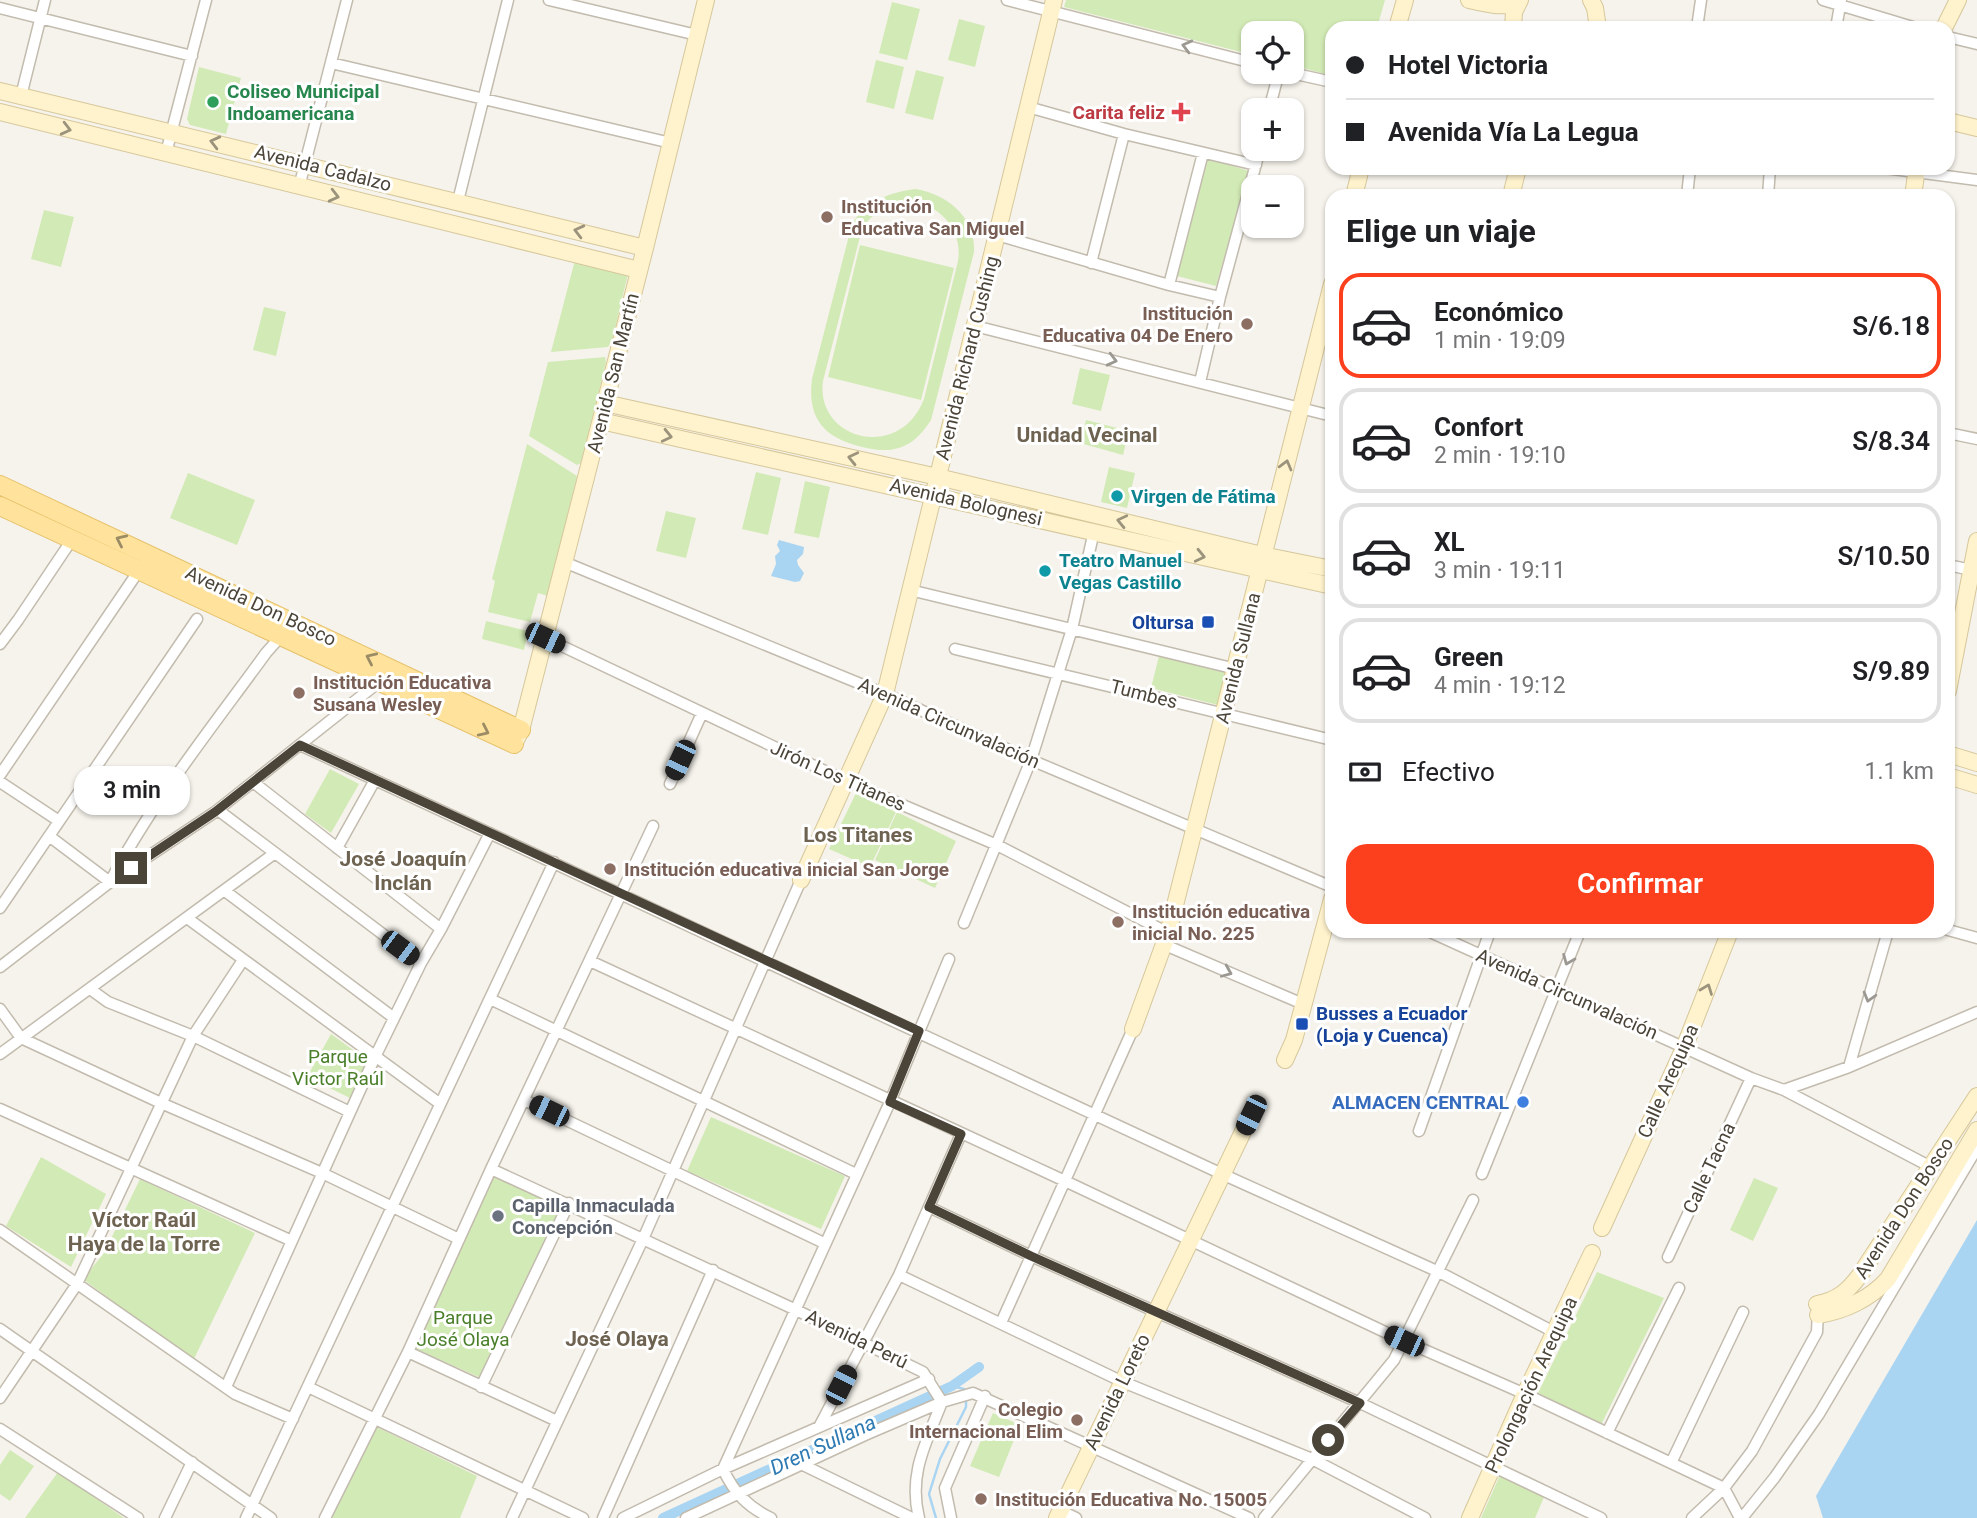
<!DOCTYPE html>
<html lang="es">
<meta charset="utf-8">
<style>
:root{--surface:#fff;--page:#f6f6f6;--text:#202124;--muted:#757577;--line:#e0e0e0;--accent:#fc3f1d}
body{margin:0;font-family:Roboto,sans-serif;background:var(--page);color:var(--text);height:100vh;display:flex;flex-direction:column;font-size:26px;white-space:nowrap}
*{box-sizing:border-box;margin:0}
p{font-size:23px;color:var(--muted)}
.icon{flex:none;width:38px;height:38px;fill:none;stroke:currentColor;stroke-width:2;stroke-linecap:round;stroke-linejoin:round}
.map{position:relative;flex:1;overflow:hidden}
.drawer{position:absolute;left:1325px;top:189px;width:630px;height:749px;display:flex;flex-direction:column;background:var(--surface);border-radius:21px;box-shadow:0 2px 5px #0004}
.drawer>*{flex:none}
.hud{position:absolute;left:1325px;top:21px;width:630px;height:154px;border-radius:21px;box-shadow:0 2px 5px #0004;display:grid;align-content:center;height:154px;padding:0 21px;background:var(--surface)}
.fabs{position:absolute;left:1241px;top:21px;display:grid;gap:14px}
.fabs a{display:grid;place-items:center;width:63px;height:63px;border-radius:14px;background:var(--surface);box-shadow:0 2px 5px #0004;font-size:35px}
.end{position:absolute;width:32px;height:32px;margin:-16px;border:9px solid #4b4439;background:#fff;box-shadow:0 0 0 4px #fff}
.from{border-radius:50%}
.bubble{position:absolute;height:49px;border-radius:21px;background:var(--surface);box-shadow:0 2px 5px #0004;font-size:23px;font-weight:600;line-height:49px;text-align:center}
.car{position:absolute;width:21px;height:42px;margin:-21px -10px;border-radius:9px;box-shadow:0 0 5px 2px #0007;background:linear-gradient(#222 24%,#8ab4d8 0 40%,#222 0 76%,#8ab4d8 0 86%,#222 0)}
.hud b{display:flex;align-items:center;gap:24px;height:66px;font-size:26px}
.hud b+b{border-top:2px solid var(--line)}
.hud i{width:18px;height:18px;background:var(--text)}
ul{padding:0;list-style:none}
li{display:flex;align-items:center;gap:21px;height:105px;margin:0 14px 10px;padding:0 7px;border:4px solid var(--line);border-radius:21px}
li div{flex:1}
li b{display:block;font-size:26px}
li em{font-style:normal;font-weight:600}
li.current{border-color:var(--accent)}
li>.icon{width:63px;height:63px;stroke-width:1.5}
h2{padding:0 21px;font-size:32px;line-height:84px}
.pay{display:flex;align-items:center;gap:18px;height:77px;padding:0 21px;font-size:26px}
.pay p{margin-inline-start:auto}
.cta{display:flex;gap:14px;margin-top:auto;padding:14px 21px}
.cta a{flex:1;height:80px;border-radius:21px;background:var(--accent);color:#fff;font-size:28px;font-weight:600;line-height:80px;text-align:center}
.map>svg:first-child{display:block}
.green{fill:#d2eab5;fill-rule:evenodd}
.water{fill:#a9d4f2}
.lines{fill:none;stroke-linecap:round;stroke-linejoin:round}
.stream{stroke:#a9d4f2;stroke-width:2.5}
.canal{stroke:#a9d4f2;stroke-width:10}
.street-casing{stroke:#c2bbae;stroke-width:13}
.secondary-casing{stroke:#d6c79b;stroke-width:18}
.primary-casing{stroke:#e6c16a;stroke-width:20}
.street{stroke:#fff;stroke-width:10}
.secondary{stroke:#fff3cd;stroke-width:16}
.primary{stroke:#ffe39c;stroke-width:18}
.oneway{stroke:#9c9892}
.oneway2{stroke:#9c937c}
.oneway3{stroke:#9c8c66}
.route{stroke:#4b4439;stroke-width:9}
.leisure-dot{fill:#2e9e5b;stroke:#fff;stroke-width:2.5}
.health-dot{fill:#e0444e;stroke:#fff;stroke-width:2.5}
.education-dot{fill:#8d6e63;stroke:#fff;stroke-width:2.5}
.culture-dot{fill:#0f9aa8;stroke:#fff;stroke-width:2.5}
.transit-dot{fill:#1a4fb4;stroke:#fff;stroke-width:2.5}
.shop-dot{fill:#3f7fe0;stroke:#fff;stroke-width:2.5}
.worship-dot{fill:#6b7280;stroke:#fff;stroke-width:2.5}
.labels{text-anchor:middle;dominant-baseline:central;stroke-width:6;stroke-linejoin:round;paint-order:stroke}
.leisure-label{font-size:19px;font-weight:bold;fill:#27864d;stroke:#fff;text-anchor:start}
.health-label{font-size:19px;font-weight:bold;fill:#be3a42;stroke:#fff;text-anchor:end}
.street-label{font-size:19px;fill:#4b4439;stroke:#fff}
.education-label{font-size:19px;font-weight:bold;fill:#785e54;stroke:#fff;text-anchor:start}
.culture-label{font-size:19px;font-weight:bold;fill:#0d838f;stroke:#fff;text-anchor:start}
.transit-label{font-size:19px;font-weight:bold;fill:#164399;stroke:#fff;text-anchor:end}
.park-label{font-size:19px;fill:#4a7f2a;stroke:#fff}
.shop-label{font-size:19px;font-weight:bold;fill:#366cbe;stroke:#fff;text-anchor:end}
.worship-label{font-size:19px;font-weight:bold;fill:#5b616d;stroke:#fff;text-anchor:start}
.neighbourhood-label{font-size:21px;font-weight:bold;fill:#6e6250;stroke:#fff}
.water-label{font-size:21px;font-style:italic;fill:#2e7ab2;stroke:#fff}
</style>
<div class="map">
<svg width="1977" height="1518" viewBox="0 0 1977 1518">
<rect width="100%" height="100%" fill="#f6f3ec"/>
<path class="green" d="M 1066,0 L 1385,0 L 1377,28 L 1332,28 L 1332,76 L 1292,65 L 1292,33 L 1253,33 L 1253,55 L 1064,7 Z
M 892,2 L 920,9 L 907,60 L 879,53 Z
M 959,19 L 985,26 L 975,67 L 948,60 Z
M 876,60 L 904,67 L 894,109 L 866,102 Z
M 199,67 L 241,78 L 226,134 L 190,125 L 187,119 Z
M 916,70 L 944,77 L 933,120 L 905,113 Z
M 1207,158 L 1249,171 L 1216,286 L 1177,276 Z
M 915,189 C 947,194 976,217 974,252 L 931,420 C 913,448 894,455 862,447 C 824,438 807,419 812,379 L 852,224 C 865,202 890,192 915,189 ZM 912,202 C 941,205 963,231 958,261 L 924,399 C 900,462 815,440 823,381 L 862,229 C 873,211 892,202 912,202 Z
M 44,210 L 74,217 L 61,267 L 31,259 Z
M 860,245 L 954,268 L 921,400 L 828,377 Z
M 575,260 L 628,274 L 612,341 L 608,347 L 551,352 Z
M 264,307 L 286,312 L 276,356 L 253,350 Z
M 605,357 L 606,362 L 581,463 L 577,465 L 529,436 L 548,362 Z
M 1080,368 L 1110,375 L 1101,411 L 1072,404 Z
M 1086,420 L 1129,431 L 1123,455 L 1080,443 Z
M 527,444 L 577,476 L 548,596 L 538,593 L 530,622 L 488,612 L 495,581 L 492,579 Z
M 1109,467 L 1135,473 L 1127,508 L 1101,502 Z
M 756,472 L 781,478 L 768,535 L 742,529 Z
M 188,473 L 255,500 L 237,545 L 170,518 Z
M 805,481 L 830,487 L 819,538 L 794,533 Z
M 666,511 L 696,518 L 686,558 L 656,551 Z
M 486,621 L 528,631 L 524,650 L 482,639 Z
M 1159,656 L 1226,673 L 1218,705 L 1151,688 Z
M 330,769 L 359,784 L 331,833 L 305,814 Z
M 856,793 L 896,812 L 870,867 L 829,849 Z
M 897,812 L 956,841 L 935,888 L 875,860 Z
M 331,1034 L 367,1060 L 350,1098 L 307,1077 Z
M 711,1117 L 845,1176 L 821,1229 L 687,1171 Z
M 41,1157 L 106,1194 L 71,1267 L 6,1226 Z
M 494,1174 L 561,1205 L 481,1378 L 414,1348 Z
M 1754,1178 L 1778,1188 L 1753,1241 L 1730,1230 Z
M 140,1179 L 255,1233 L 193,1361 L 83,1279 L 104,1253 Z
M 1597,1272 L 1664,1298 L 1601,1425 L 1538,1393 Z
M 993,1413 L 1020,1425 L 999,1477 L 970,1466 Z
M 377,1427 L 477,1476 L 460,1518 L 326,1518 Z
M 10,1450 L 34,1466 L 10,1501 L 0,1494 L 0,1465 Z
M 58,1472 L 124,1518 L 25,1518 Z
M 1500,1475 L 1545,1495 L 1535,1518 L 1481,1518 Z"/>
<path class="water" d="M 779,540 L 804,547 L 803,554 L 797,560 L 798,565 L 804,573 L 800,581 L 795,582 L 771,576 L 776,564 L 775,556 L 780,551 L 777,545 Z
M 1977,1220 L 1977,1518 L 1823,1518 L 1816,1496 Z"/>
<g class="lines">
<path class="stream" d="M 952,1386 L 964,1389 L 964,1391
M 936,1518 L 929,1494 L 940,1459 L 966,1407 L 966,1397"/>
<path class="canal" d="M 663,1518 L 952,1386 L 979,1367"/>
<g class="street-casing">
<path id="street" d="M 549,0 L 697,35
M 1007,0 L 1253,63
M 1823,0 L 1916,28
M 0,8 L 192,56
M 1697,28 L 1701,0
M 1836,28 L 1841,0
M 1948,37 L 1977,44
M 331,63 L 671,143
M 1287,72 L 1332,82
M 21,96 L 45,0
M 1028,107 L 1124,134 L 1256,165
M 1269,110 L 1279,72
M 166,153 L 206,0
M 1885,168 L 1977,180
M 299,187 L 347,0
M 1687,196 L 1690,168
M 1768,196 L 1770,168
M 458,201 L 508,0
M 997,235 L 1169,285 L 1220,297
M 1091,263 L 1124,134
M 1169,285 L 1203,153
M 975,326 L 1332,416
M 1200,382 L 1220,297 L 1260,149
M 1948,433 L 1977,439
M 564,562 L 885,694 L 1031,760 L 1332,887
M 1948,565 L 1976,571
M 910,590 L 1236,669
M 545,638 L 846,781 L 997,845 L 1168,933
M 0,644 L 18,620 L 73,538
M 955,649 L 1332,740
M 300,745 L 1222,1174 L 1439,1272 L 1554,1332
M 0,775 L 142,566
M 0,782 L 59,821
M 253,782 L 441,929
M 670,784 L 702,713
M 218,810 L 421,963
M 49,836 L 110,882 C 152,802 213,726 266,653 L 281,636
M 337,848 L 375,780
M 225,891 L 394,1018
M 0,908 L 197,619
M 187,918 L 439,1103
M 964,923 L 1031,760 L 1072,629 L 1094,531
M 1948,930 L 1977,938
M 1428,931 L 1751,1078 L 1784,1090 L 1931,1167
M 1165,945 L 1303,1004
M 590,961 L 1065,1181 L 1404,1341 L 1525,1394 L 1724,1488 L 1740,1518
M 0,967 L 110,882 L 215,812 L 379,682
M 90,989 L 108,1002 L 193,1036 L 350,1112
M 490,999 L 856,1174
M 0,1009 L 21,1038 L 161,1103 L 322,1173 L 459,1239
M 0,1054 L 275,853
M 1849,1067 L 1888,931
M 1784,1090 L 1849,1067 L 1977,1012
M 524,1100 L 824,1243
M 0,1109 L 292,1241
M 1419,1131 L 1490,931
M 491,1169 L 794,1309 L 923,1372 L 942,1402
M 1482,1174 L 1580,931
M 929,1207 L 1031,1256 L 1360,1403 L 1601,1518
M 0,1230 L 235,1394 L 293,1419
M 1668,1257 L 1751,1078
M 899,1275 L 1123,1382 L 1312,1459 L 1425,1518
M 1001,1323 L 1133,1029
M 0,1329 L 271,1518
M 408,1352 L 557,1421
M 226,1387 L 375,1057 L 421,963 L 441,929 L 490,833
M 308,1387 L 583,1518
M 481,1387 L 569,1203
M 0,1398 L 77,1284 L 193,1036 L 243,960
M 819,1427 L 899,1275 L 961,1134
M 0,1429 L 138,1518
M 1607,1433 L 1679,1288
M 1671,1463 L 1743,1312
M 801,1464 L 912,1518
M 1061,1511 L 1076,1518
M 165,1518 L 192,1462
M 246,1518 L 554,862
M 325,1518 L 408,1352 L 491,1169 L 653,826
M 512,1518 L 643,1239 L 801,880
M 603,1518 L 713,1270
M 623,1518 L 723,1469 L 929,1379
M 686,1518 L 865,1435 L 942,1402 L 973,1393 L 1249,1518
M 771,1518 C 748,1507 734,1493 723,1469 L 890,1102 L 949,959
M 919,1518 C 908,1474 926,1443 942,1402
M 951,1518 L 945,1488 L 985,1396
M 1264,1518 L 1394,1360 L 1473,1200
M 1692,1518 L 1724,1488 L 1752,1451 L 1817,1332 L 1818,1310
M 1742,1518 L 1775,1477 L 1819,1414 L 1977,1148"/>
</g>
<g class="secondary-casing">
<path id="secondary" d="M 1469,0 C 1486,4 1501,8 1518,3
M 1591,0 L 1595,8 L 1598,28
M 1397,28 L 1405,0
M 1513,28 L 1514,12 L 1520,0
M 1944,28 L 1958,0
M 0,91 L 645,248
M 0,112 L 639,270
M 1948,121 L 1977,128
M 1354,196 L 1361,168
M 1511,196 L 1518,168
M 1913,196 L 1917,168
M 605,403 L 938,477 L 1262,555 L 1332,569
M 601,421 L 1332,586
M 1948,691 L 1977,541
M 516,740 L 521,730 L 645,248 L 706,0
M 1948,754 L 1977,763
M 1948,776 L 1977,785
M 801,880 L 885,694 L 1054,0
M 1133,1029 L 1168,933 L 1332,284
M 1285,1060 L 1294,1040 L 1332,899
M 1602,1228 L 1684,1048 L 1730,931
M 1817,1304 C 1838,1300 1848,1291 1860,1275 L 1977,1096
M 1818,1315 C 1844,1311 1870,1299 1888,1279 L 1977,1130
M 1057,1518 L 1251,1115
M 1470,1518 L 1525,1394 L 1592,1253"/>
</g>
<g class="primary-casing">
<path id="primary" d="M 0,485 L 521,730
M 0,506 L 514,744"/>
</g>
<use href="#street" class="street"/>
<use href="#secondary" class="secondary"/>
<use href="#primary" class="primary"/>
</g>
<defs><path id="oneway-chevron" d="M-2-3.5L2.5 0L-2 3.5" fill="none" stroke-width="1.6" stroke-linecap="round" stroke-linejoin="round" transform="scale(1.75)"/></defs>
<g class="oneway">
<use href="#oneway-chevron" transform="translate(1187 46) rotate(-166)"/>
<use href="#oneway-chevron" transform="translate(1112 360) rotate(14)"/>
<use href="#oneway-chevron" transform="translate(1568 960) rotate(112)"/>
<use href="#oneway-chevron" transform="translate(1227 972) rotate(23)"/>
<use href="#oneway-chevron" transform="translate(1869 997) rotate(106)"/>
</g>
<g class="oneway2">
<use href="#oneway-chevron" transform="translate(66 129) rotate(14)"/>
<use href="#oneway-chevron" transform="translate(215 142) rotate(-166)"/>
<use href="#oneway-chevron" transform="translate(334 196) rotate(14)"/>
<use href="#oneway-chevron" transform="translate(579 231) rotate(-166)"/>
<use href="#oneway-chevron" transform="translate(667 436) rotate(13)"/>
<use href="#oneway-chevron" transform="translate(853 458) rotate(-167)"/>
<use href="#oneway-chevron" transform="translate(1286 465) rotate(-75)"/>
<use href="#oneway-chevron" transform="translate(1122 521) rotate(-167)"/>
<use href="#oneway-chevron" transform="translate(1200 556) rotate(13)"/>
<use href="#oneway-chevron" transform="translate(1707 989) rotate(-69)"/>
</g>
<g class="oneway3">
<use href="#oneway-chevron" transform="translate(121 540) rotate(-155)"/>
<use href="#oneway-chevron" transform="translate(371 658) rotate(-155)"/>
<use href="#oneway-chevron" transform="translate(484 731) rotate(25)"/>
</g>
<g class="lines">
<path class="route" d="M 131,868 L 215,812 L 300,745 L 919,1031 L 890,1102 L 961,1134 L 929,1207 L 1031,1256 L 1360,1403 L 1328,1440"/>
</g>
<circle class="leisure-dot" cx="213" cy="102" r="7"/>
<path class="health-dot" d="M1177.5 101.5h7v7h7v7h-7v7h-7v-7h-7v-7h7z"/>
<g class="education-dot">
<circle cx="827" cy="217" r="7"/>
<circle cx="1247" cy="324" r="7"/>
<circle cx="299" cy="693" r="7"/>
<circle cx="610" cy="869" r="7"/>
<circle cx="1118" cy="922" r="7"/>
<circle cx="1077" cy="1420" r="7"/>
<circle cx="981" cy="1499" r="7"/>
</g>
<g class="culture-dot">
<circle cx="1117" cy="496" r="7"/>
<circle cx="1045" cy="571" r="7"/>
</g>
<g class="transit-dot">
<rect x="1201" y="615" width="14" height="14" rx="3.5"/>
<rect x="1295" y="1017" width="14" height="14" rx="3.5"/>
</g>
<circle class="shop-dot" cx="1523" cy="1102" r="7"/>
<circle class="worship-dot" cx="498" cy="1216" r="7"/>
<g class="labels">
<g class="leisure-label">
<text x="227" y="91">Coliseo Municipal<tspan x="227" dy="22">Indoamericana</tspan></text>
</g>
<g class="health-label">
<text x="1165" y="112">Carita feliz</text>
</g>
<g class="street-label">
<text transform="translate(323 168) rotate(14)">Avenida Cadalzo</text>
<text transform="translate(967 358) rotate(-76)">Avenida Richard Cushing</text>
<text transform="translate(613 373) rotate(-76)">Avenida San Martín</text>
<text transform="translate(966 502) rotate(13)">Avenida Bolognesi</text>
<text transform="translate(261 606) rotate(25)">Avenida Don Bosco</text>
<text transform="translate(1238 658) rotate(-76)">Avenida Sullana</text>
<text transform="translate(1144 694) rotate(14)">Tumbes</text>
<text transform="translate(949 723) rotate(24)">Avenida Circunvalación</text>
<text transform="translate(838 776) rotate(24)">Jirón Los Titanes</text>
<text transform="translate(1567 994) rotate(24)">Avenida Circunvalación</text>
<text transform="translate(1668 1081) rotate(-66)">Calle Arequipa</text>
<text transform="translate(1709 1168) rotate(-65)">Calle Tacna</text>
<text transform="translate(1904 1208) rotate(-57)">Avenida Don Bosco</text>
<text transform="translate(857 1339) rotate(26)">Avenida Perú</text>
<text transform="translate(1531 1385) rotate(-65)">Prolongación Arequipa</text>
<text transform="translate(1117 1392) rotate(-64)">Avenida Loreto</text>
</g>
<g class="education-label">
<text x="841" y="206">Institución<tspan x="841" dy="22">Educativa San Miguel</tspan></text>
<text x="1233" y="313" text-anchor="end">Institución<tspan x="1233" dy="22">Educativa 04 De Enero</tspan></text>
<text x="313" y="682">Institución Educativa<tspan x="313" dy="22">Susana Wesley</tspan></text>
<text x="624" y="869">Institución educativa inicial San Jorge</text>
<text x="1132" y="911">Institución educativa<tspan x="1132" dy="22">inicial No. 225</tspan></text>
<text x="1063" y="1409" text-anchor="end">Colegio<tspan x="1063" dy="22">Internacional Elim</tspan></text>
<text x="995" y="1499">Institución Educativa No. 15005</text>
</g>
<g class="culture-label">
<text x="1131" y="496">Virgen de Fátima</text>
<text x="1059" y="560">Teatro Manuel<tspan x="1059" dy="22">Vegas Castillo</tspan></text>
</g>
<g class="transit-label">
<text x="1194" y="622">Oltursa</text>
<text x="1316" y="1013" text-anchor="start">Busses a Ecuador<tspan x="1316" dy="22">(Loja y Cuenca)</tspan></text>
</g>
<g class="park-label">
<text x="338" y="1056">Parque<tspan x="338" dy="22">Victor Raúl</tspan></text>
<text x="463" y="1317">Parque<tspan x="463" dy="22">José Olaya</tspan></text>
</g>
<g class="shop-label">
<text x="1509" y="1102">ALMACEN CENTRAL</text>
</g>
<g class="worship-label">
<text x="512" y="1205">Capilla Inmaculada<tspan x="512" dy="22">Concepción</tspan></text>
</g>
<g class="neighbourhood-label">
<text x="1087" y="435">Unidad Vecinal</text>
<text x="858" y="835">Los Titanes</text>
<text x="403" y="859">José Joaquín<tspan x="403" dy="24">Inclán</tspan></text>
<text x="144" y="1220">Víctor Raúl<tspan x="144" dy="24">Haya de la Torre</tspan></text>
<text x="617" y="1339">José Olaya</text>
</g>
<g class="water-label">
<text transform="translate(823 1445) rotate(-25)">Dren Sullana</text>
</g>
</g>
</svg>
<div class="fabs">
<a><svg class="icon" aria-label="locate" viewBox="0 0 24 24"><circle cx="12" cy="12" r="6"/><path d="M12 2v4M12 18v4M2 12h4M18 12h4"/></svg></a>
<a>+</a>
<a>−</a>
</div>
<i class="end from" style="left:1328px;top:1440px"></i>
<i class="end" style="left:131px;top:868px"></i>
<div class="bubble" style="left:74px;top:766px;width:116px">3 min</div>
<i class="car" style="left:545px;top:638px;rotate:115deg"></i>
<i class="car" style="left:680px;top:760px;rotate:205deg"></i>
<i class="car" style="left:400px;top:948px;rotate:127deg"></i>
<i class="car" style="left:549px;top:1111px;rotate:296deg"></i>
<i class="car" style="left:1251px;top:1115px;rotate:206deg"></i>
<i class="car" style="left:1404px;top:1341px;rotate:295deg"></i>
<i class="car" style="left:841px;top:1385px;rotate:27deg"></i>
<div class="hud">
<b><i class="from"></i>Hotel Victoria</b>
<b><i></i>Avenida Vía La Legua</b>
</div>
<section class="drawer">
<h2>Elige un viaje</h2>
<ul>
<li class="current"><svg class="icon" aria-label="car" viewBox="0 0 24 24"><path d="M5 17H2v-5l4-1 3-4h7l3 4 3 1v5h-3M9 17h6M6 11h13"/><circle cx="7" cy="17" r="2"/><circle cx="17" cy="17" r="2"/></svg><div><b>Económico</b><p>1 min · 19:09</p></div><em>S/6.18</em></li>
<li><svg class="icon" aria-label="car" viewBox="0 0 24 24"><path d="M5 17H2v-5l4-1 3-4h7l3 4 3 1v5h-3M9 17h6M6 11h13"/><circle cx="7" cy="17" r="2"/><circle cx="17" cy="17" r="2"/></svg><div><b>Confort</b><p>2 min · 19:10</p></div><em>S/8.34</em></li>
<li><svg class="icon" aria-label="car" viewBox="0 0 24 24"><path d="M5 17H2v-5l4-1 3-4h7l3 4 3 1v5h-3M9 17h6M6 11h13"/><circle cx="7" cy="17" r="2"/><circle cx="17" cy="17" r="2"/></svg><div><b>XL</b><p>3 min · 19:11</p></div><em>S/10.50</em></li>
<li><svg class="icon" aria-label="car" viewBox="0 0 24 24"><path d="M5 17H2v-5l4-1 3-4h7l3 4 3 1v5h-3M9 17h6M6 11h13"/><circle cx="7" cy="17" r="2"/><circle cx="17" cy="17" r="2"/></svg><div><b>Green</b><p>4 min · 19:12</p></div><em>S/9.89</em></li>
</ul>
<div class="pay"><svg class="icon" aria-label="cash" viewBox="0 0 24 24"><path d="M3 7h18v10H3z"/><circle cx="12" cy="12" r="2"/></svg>Efectivo<p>1.1 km</p></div>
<div class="cta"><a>Confirmar</a></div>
</section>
</div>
